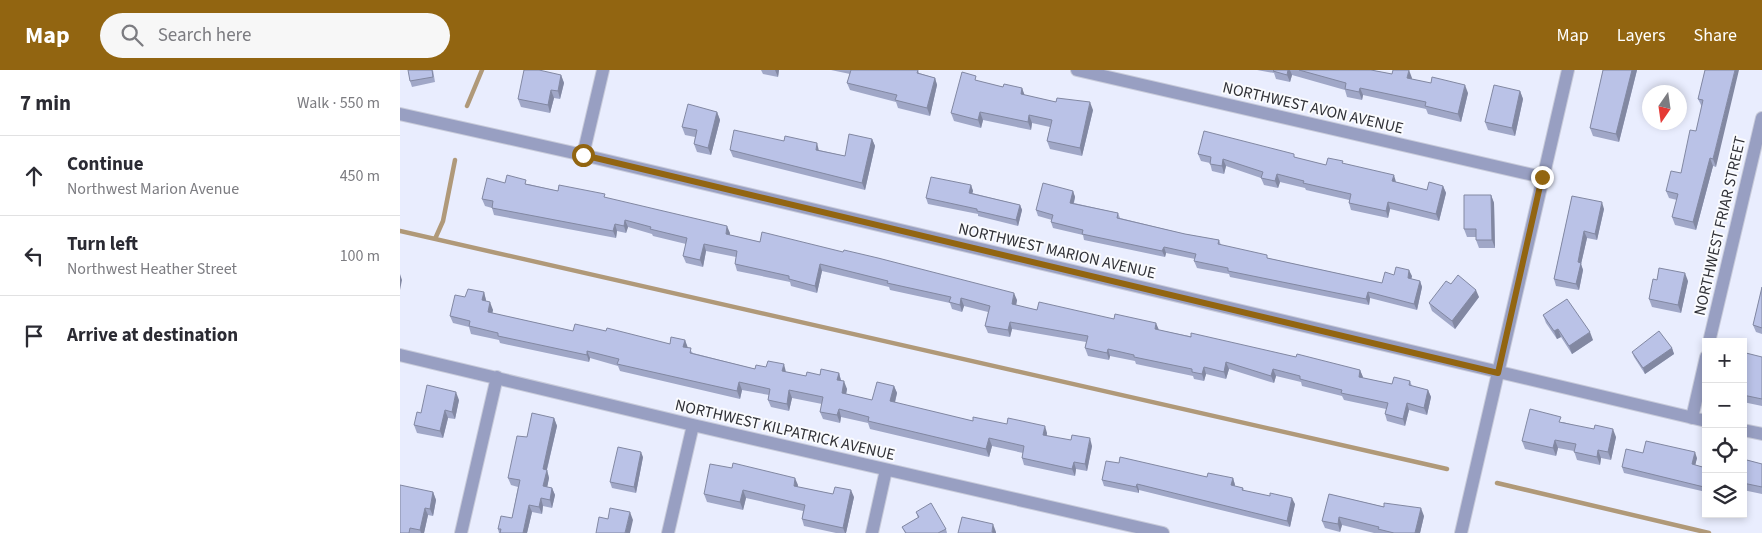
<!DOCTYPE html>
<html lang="en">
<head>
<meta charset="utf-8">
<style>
  body { margin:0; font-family:"Source Sans 3",sans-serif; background:#f7f7f7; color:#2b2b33 }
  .controls { position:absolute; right:15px; bottom:15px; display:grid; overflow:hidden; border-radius:0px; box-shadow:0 2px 8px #0003 }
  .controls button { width:45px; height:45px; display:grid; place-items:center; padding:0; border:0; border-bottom:1px solid #e1e1e2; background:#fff; color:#2b2b33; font:25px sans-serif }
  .compass { position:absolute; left:1242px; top:15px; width:45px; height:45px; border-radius:50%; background:#fff; box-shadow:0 2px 8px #0003; rotate:193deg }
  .stop { position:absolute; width:15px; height:15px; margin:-11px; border:4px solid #926511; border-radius:50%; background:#fff }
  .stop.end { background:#926511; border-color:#fff; box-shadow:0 1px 5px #0008 }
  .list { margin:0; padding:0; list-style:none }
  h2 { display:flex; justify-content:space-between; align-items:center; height:65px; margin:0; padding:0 20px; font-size:21px }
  h2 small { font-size:16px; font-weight:400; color:#7c7c81 }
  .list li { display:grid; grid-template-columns:32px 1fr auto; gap:15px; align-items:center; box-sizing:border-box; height:80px; padding:0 20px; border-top:1px solid #e1e1e2 }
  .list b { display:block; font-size:19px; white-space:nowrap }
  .list p { margin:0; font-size:16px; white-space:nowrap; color:#7c7c81 }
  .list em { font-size:16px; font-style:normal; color:#7c7c81 }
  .icon { flex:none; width:28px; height:28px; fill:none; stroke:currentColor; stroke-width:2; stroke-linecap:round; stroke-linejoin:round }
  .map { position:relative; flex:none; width:1362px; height:463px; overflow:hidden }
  header { display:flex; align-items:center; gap:30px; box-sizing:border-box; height:70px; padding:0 25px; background:#926511; color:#fff }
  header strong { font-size:24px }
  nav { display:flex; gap:28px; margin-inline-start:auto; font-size:18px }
  .search { width:350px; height:45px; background:#f7f7f7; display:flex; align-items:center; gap:12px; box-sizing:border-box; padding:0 18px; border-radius:28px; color:#7c7c81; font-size:19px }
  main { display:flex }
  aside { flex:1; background:#fff }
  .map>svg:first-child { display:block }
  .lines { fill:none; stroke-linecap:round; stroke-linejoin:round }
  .stream { stroke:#b09979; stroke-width:4.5 }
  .minor-casing { stroke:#c8cbda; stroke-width:14 }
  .minor { stroke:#989fc2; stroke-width:12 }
  .wall { fill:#a0a7c7 }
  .shaded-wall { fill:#8288a2 }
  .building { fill:#bac2e7; stroke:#8288a2 }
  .route { stroke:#926511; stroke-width:6 }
  .labels { text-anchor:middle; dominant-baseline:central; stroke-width:4; stroke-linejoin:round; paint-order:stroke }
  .street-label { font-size:16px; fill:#303137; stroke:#fafbfe }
</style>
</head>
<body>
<header>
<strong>Map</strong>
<div class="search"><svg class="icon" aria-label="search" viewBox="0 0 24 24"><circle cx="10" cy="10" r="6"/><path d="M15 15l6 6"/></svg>Search here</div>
<nav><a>Map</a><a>Layers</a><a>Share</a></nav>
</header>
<main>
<aside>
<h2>7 min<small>Walk · 550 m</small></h2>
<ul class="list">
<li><svg class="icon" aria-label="ahead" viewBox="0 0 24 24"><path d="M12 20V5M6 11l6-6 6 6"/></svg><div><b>Continue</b><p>Northwest Marion Avenue</p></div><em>450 m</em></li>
<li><svg class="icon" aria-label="left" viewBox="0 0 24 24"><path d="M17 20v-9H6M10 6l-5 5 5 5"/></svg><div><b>Turn left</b><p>Northwest Heather Street</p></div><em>100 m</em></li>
<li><svg class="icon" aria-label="arrive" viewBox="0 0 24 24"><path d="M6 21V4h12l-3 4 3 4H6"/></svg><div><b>Arrive at destination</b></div></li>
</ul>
</aside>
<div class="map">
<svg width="1362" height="463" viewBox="0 0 1362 463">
  <rect width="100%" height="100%" fill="#e9edfe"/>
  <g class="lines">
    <!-- stream -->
    <path class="stream" d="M67 36 82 0
      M0 161 1047 399
      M35 169 43 151 55 90
      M1097 413 1309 463"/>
    <defs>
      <path id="minor" d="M677 0 1142 107
        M0 44 183 85 1306 351
        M183 85 203 0
        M1309 272 1362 48
        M0 285 293 355 763 463
        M1292 348 1306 287
        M1343 360 1362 364
        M61 463 97 307
        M268 463 293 355
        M472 463 486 400
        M1061 463 1168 0"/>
    </defs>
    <!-- minor casing -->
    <use href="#minor" class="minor-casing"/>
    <!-- minor -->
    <use href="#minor" class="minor"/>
  </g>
  <!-- wall -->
  <path class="wall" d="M33 0 35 12 12 17 10 11Z
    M361 0H379L378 7 363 4Z
    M431 0H518L519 3 535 8 537 15 530 46 498 38 496 32 450 20 447 13 450 4Z
    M857 0H971L1012 8 1011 9 1068 23 1061 52 1028 44 1026 39 963 25 962 30 947 27 945 20 892 5 890 12 876 9 874 3Z
    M1203 0H1237L1219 72 1193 66 1190 58Z
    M1305 0 1316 97 1313 96 1296 160 1275 155 1272 147 1277 130 1269 128 1266 121 1281 103 1296 61 1302 37 1298 29Z
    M161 5 164 13 160 29 154 28 150 43 121 37 118 29Z
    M578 11 603 17 622 18 624 25 693 40 682 86 650 79 647 71 650 57 632 53 631 60 583 50 581 58 554 51 551 43Z
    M1120 21 1123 29 1115 66 1088 60 1085 52Z
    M317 42 320 50 311 85 297 82 294 74 295 67 285 65 282 57Z
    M472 69 475 76 465 120 333 87 330 80H419L445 86Z
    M798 84 896 88 926 95 944 94 996 112 1027 120 1043 116 1046 123 1039 151 990 139 988 148 951 140 949 133V130L906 120 905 118 880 112 878 118 864 115 861 108 826 96 824 104 812 101 810 93 801 91Z
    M105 113 128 114 158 121 207 128 330 163V165L617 230 616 235 637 240 759 260 960 300 963 308 992 314 1010 311 1012 316 1028 320 1031 327 1027 345 1009 340 1005 356 987 351 985 344 986 339 944 330 942 326 902 316 901 312 876 306 874 313 829 299 826 309 806 304 804 311 794 309 793 306 736 294 735 291 710 286 709 290 688 286 685 278 686 272 612 259 610 267 588 263 585 256 588 242 564 236 562 242 552 239 550 233 490 220 489 217 422 201 417 223 391 216 390 212 337 201 335 194 336 187 306 181 303 197 286 193 283 186 286 174 253 166 252 164 228 157 226 163 217 161 216 168 94 145 92 138 85 136 82 129Z
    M571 115 573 121 572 123 620 135 622 140 618 156 578 146V144L528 134 526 128Z
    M673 121 675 127 674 133 718 143 720 148 785 164 819 170 821 175 868 188 982 213 994 205 1012 206 1011 209 1020 211 1022 217 1017 240 970 228 969 235 830 207 829 204 797 198 794 191 795 189 766 183 765 187 684 170 683 165 653 158 651 152 652 150 638 146 636 140Z
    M1091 125 1094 133 1095 178H1079L1076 170V167H1067L1064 159Z
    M1172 126 1204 139 1197 170 1187 168 1181 194 1183 200 1179 220 1156 216 1154 209Z
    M1257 210 1288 211 1281 243 1252 237 1249 229Z
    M1051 214 1079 227 1055 259 1032 241 1029 233Z
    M1362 217V264L1356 262 1353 255Z
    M84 222 86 231 93 240 92 243 173 261H206L270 274 285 270 287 277 293 283 355 299 386 302 406 306 439 303 441 310 447 319 446 324 472 330 494 316 497 323 495 333 573 351 647 363V366L692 376 687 401 676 399 675 406 624 395 622 388 623 383 592 376 589 387 470 359 468 353 441 347 440 353 423 349 420 342 422 334 392 328 389 341 371 337 368 330 369 325 342 320 340 329 220 301 218 296 190 288 189 292 100 273 99 270 71 264 69 257 53 253 50 246 65 227Z
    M1143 245 1193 270 1172 284 1161 267 1157 269 1146 253Z
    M1272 278 1274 284 1245 304 1234 287 1232 282Z
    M1362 287V336L1343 332V295Z
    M59 330 55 349 48 348 43 368 17 363 14 355 21 343Z
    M154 348 157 356 147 400 149 408 147 417 152 418 155 425 152 438 143 436 142 444 132 442 127 463H99L98 459 112 448 118 417 111 415 108 408 127 367Z
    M1163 352 1216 367 1211 390 1201 388 1200 395 1177 390 1174 381 1158 378 1156 386 1125 379 1122 371Z
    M1243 383 1297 388 1295 395 1306 398V422L1224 403 1222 397Z
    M243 387 236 423 212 418 210 412Z
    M1343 389 1362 394V424L1343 420Z
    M719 393 807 407 833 408 835 415 834 416 843 418 844 421 895 434 890 457 739 420V423L704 416 702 410Z
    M398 415V417L433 424 454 427 446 463H436L404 456 402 449 403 441 346 428 343 440 307 432 304 424Z
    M33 422 36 430 33 446 28 445 24 463H0Z
    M929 424 1024 446 1020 463H974L942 455 940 462 925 458 922 451Z
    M516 442 546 459 547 463H505L502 457 518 448Z"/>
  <!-- shaded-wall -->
  <path class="shaded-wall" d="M375 0H379L378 7Z
    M888 0H890L892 5 890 12 887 5Z
    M1009 0 1012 8 1010 15 1007 8Z
    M1232 0H1237L1219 72 1216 64Z
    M1335 0H1339L1316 97 1313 89Z
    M161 5 164 13 160 29 158 21Z
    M535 8 537 15 530 46 527 38Z
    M1065 15 1068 23 1061 52 1058 44Z
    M622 18 625 26 621 24Z
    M960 18 963 25 962 30 959 22Z
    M151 20 154 28 150 43 148 35Z
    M1120 21 1123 29 1115 66 1112 58Z
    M690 32 693 40 682 86 680 78Z
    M317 42 320 50 311 85 308 78Z
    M580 42 583 50 581 58 578 50Z
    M629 45 632 53 631 60 628 52Z
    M472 69 475 76 465 120 462 113Z
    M417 73 419 81 416 80Z
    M1310 88 1313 96 1296 160 1293 152Z
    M823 89 826 96 824 104 822 96Z
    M877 104 880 112 878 118 875 111Z
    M994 105 996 112 992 111Z
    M571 115 573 121 571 128 569 123Z
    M1043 116 1046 123 1039 151 1036 144Z
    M673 121 675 127 672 139 670 133Z
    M1091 125 1094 133 1095 178 1092 170Z
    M988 132 990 139 988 148 986 141Z
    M1202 132 1204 139 1197 170 1195 164Z
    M620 135 622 140 618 156 616 150Z
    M225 150 228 157 226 163 224 156Z
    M215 154 217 161 216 168 213 161Z
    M327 156 330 163 328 171 326 164Z
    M1184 161 1187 168 1181 194 1183 200 1179 220 1176 214 1178 192Z
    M304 174 306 181 303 197 300 190Z
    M764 177 766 183 765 187 762 181Z
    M420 194 422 201 417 223 415 216Z
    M1009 200 1012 206 1010 214 1008 208Z
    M1285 203 1288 211 1281 243 1278 235Z
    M0 204 2 210 0 220Z
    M1020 211 1022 217 1017 240 1014 234Z
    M1076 220 1079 227 1055 259 1052 251Z
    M84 222 86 230 84 237 82 230Z
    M968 222 970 228 969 235 966 229Z
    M614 223 617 230 615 241 612 234Z
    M561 228 564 236 562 242 560 235Z
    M90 232 93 240 91 249 88 242Z
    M610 252 612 259 610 267 608 260Z
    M756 253 759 260 755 259Z
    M1158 259 1161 267 1157 269 1154 261Z
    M1190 262 1193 270 1172 284 1169 276Z
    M285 270 288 278 283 277Z
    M1272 278 1274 284 1245 304 1243 298Z
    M708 279 710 286 709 290 707 283Z
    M187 281 190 288 189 292 187 285Z
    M826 292 829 299 826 309 824 302Z
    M384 294 386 302 382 301Z
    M804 297 806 304 804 311 802 304Z
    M873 299 876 306 874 313 871 306Z
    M960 300 963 307 961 314 959 307Z
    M439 303 441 311 437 310Z
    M444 311 447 319 445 330 442 323Z
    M339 312 342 320 340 329 337 321Z
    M494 316 497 323 493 339 490 331Z
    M389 320 392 328 389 341 387 334Z
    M1028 320 1031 327 1027 345 1024 338Z
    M56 322 59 330 55 349 52 342Z
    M1007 333 1009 340 1005 356 1003 349Z
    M439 339 441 347 440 353 437 345Z
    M45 340 48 348 43 368 40 361Z
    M154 348 157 356 145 407 143 399Z
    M645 356 647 363 645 372 643 365Z
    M1213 359 1216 367 1211 390 1208 382Z
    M589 368 592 376 589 387 586 379Z
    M690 368 692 376 687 401 685 394Z
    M1155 370 1158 378 1156 386 1153 378Z
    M1198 380 1201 388 1200 395 1197 387Z
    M241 382 243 387 236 423 234 417Z
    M1295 382 1297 388 1294 400 1292 394Z
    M674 392 676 399 675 406 672 399Z
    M147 400 149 408 146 423 143 416Z
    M395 408 398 415 396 423 394 416Z
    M833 408 835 415 833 421 831 415Z
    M737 414 739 420V423L736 417Z
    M152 418 155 425 152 438 150 430Z
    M343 420 346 428 343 440 340 432Z
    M451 420 454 427 446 463H445L443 458Z
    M33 422 36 430 33 446 30 439Z
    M141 428 143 436 142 444 139 437Z
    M892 428 895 434 890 457 887 451Z
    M129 435 132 442 127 463H123Z
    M25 438 28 445 24 463H21L20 460Z
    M1021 438 1024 446 1020 463H1015Z
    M230 442 233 450 230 463H225Z
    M939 447 942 455 940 462 938 454Z
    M593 454 596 462V463H592Z"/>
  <!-- building -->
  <path class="building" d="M8 0H32L33 7 10 11Z
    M124 0H139L161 5 158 21 151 20 148 35 118 29Z
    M451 0H518L517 3 535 8 527 38 495 30 497 25 447 13Z
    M874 0H888L887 5 873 1Z
    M899 0H971L992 4 993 0H1009L1007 8 1031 13 1032 7 1065 15 1058 44 1025 36 1026 32 960 18 959 22 945 19 946 13Z
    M1203 0H1232L1216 64 1190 58Z
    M1305 0H1335L1313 89 1310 88 1293 152 1272 147 1278 124 1266 121 1271 101 1281 103 1290 60 1296 61 1303 30 1298 29Z
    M562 2 576 6 575 10 603 17 604 14 622 18 621 24 656 32 657 28 690 32 680 78 647 71 652 50 629 45 628 52 580 42 578 50 551 43Z
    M1094 15 1120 21 1112 58 1085 52Z
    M288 34 317 42 308 78 294 74 297 60 282 57Z
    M334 60 384 71 385 66 417 73 416 80 445 86 449 64 472 69 462 113 330 80Z
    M804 61 894 84V87L926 95 928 88 943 91 942 93 994 105 992 111 1027 120 1029 112 1043 116 1036 144 988 132 986 141 949 133 951 124 903 113 904 111 877 104 875 111 861 108 863 102 823 89 822 96 810 94 811 87 798 84Z
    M107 105 126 110 125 114 158 121 159 115 205 124 204 127 327 156 326 164 360 172 362 162 443 182 444 180 478 188 614 223 612 234 637 240 639 232 714 249 715 244 756 253 755 259 791 267V263L896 287 897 284 960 300 959 307 992 314 994 307 1010 311 1009 315 1028 320 1024 338 1007 333 1003 349 985 344 988 333 941 323 942 320 900 309V306L873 299 871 306 826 292 824 302 804 297 802 304 792 302V299L734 287V285L708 279 707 283 685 278 688 266 610 252 608 260 585 256 590 236 561 228 560 235 549 232 551 227 487 213 488 211 420 194 415 216 389 209V206L335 194 337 181 304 174 300 190 283 186 287 168 250 159 251 157 225 150 224 156 215 154 213 161 92 138 93 131 82 129 87 108 105 113Z
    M531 107 571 115 569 123 620 135 616 150 577 141V139L526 128Z
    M643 113 673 121 670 133 718 143 717 148 785 164 819 170 818 174 867 185V188L982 213 985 202 994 205 996 197 1009 200 1008 208 1020 211 1014 234 968 222 966 229 828 201V198L794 191 796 184 764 177 762 181 682 164 683 160 651 152 653 145 636 140Z
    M1064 125H1091L1092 170H1076V159H1064Z
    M1172 126 1202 132 1195 164 1184 161 1178 192 1181 193 1176 214 1154 209Z
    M1259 198 1285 203 1278 235 1249 229 1253 209 1257 210Z
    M1058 205 1076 220 1052 251 1029 233 1046 211 1051 214Z
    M1362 217V258L1353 255Z
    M68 219 84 222 82 230 90 232 88 242 173 261 175 254 206 261 207 258 270 274 271 267 285 270 283 277 291 278 290 283 355 299 356 295 366 297 368 291 384 294 382 301 406 306 407 302 420 305 421 299 439 303 437 310 444 311 442 323 472 330 477 312 494 316 490 331 573 351V347L607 354 608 348 645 356 643 365 671 370 672 365 690 368 685 394 674 392 672 399 622 388 624 376 589 368 586 379 468 351 469 347 439 339 437 345 420 342 423 327 389 320 387 334 368 330 370 319 339 312 337 321 217 294 219 289 187 281V285L98 266V263L69 256 70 251 50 246 55 225 65 227Z
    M1167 229 1190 262 1169 276 1158 259 1154 261 1143 245Z
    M1259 261 1272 278 1243 298 1232 282Z
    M1346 283 1362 287V329L1343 325V295Z
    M27 315 56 322 52 342 45 340 40 361 14 355 17 342 21 343Z
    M1130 339 1161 347 1159 352 1194 359 1195 355 1213 359 1208 382 1198 380 1197 387 1174 382 1176 374 1155 370 1153 378 1122 371Z
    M132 343 154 348 143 399 147 400 143 416 152 418 150 430 141 428 139 437 129 435 123 463H100L101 459H98L101 446 112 448 120 410 108 408 117 366 127 367Z
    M1246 371 1295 382 1292 394 1306 398V410L1304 417 1222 397 1226 379 1243 383Z
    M218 377 241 382 234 417 210 412Z
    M720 387 807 407 808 403 833 408 831 415 843 418 842 420 870 426V423L892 428 887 451 737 414 736 417 702 410 706 391 719 393Z
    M1343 389 1362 394V417L1343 413Z
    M333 393 395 408 394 416 433 424 435 417 451 420 443 458 402 449 405 435 343 420 340 432 304 424 310 394 332 398Z
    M0 415 33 422 30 439 25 438 20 460 10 458 9 463H0Z
    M929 424 984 437V433L1021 438 1015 463H994L978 459 979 457 939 447 938 454 922 451Z
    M531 433 546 459 538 463H506L502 457 519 447 516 442Z
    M210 438 230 442 225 463H196L199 447 208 449Z
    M562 447 593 454 592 462 595 463H558Z"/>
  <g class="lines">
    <!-- route -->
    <path class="route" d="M183 85 1098 303 1142 107"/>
  </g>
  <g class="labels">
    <!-- street labels -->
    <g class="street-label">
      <text transform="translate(913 38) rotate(13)">NORTHWEST AVON AVENUE</text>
      <text transform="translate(1320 156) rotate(-77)">NORTHWEST FRIAR STREET</text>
      <text transform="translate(657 181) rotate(13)">NORTHWEST MARION AVENUE</text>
      <text transform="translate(385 360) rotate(13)">NORTHWEST KILPATRICK AVENUE</text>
    </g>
  </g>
</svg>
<div class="controls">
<button>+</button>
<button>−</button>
<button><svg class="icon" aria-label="locate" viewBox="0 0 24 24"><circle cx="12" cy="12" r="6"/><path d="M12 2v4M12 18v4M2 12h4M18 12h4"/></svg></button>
<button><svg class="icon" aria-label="layers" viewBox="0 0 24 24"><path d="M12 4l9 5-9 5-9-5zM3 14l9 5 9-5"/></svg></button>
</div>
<svg class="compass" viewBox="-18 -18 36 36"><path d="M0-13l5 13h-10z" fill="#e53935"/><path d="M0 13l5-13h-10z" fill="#7c7c81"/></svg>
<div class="stop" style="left:183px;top:85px"></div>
<div class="stop end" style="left:1142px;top:107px"></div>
</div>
</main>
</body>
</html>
